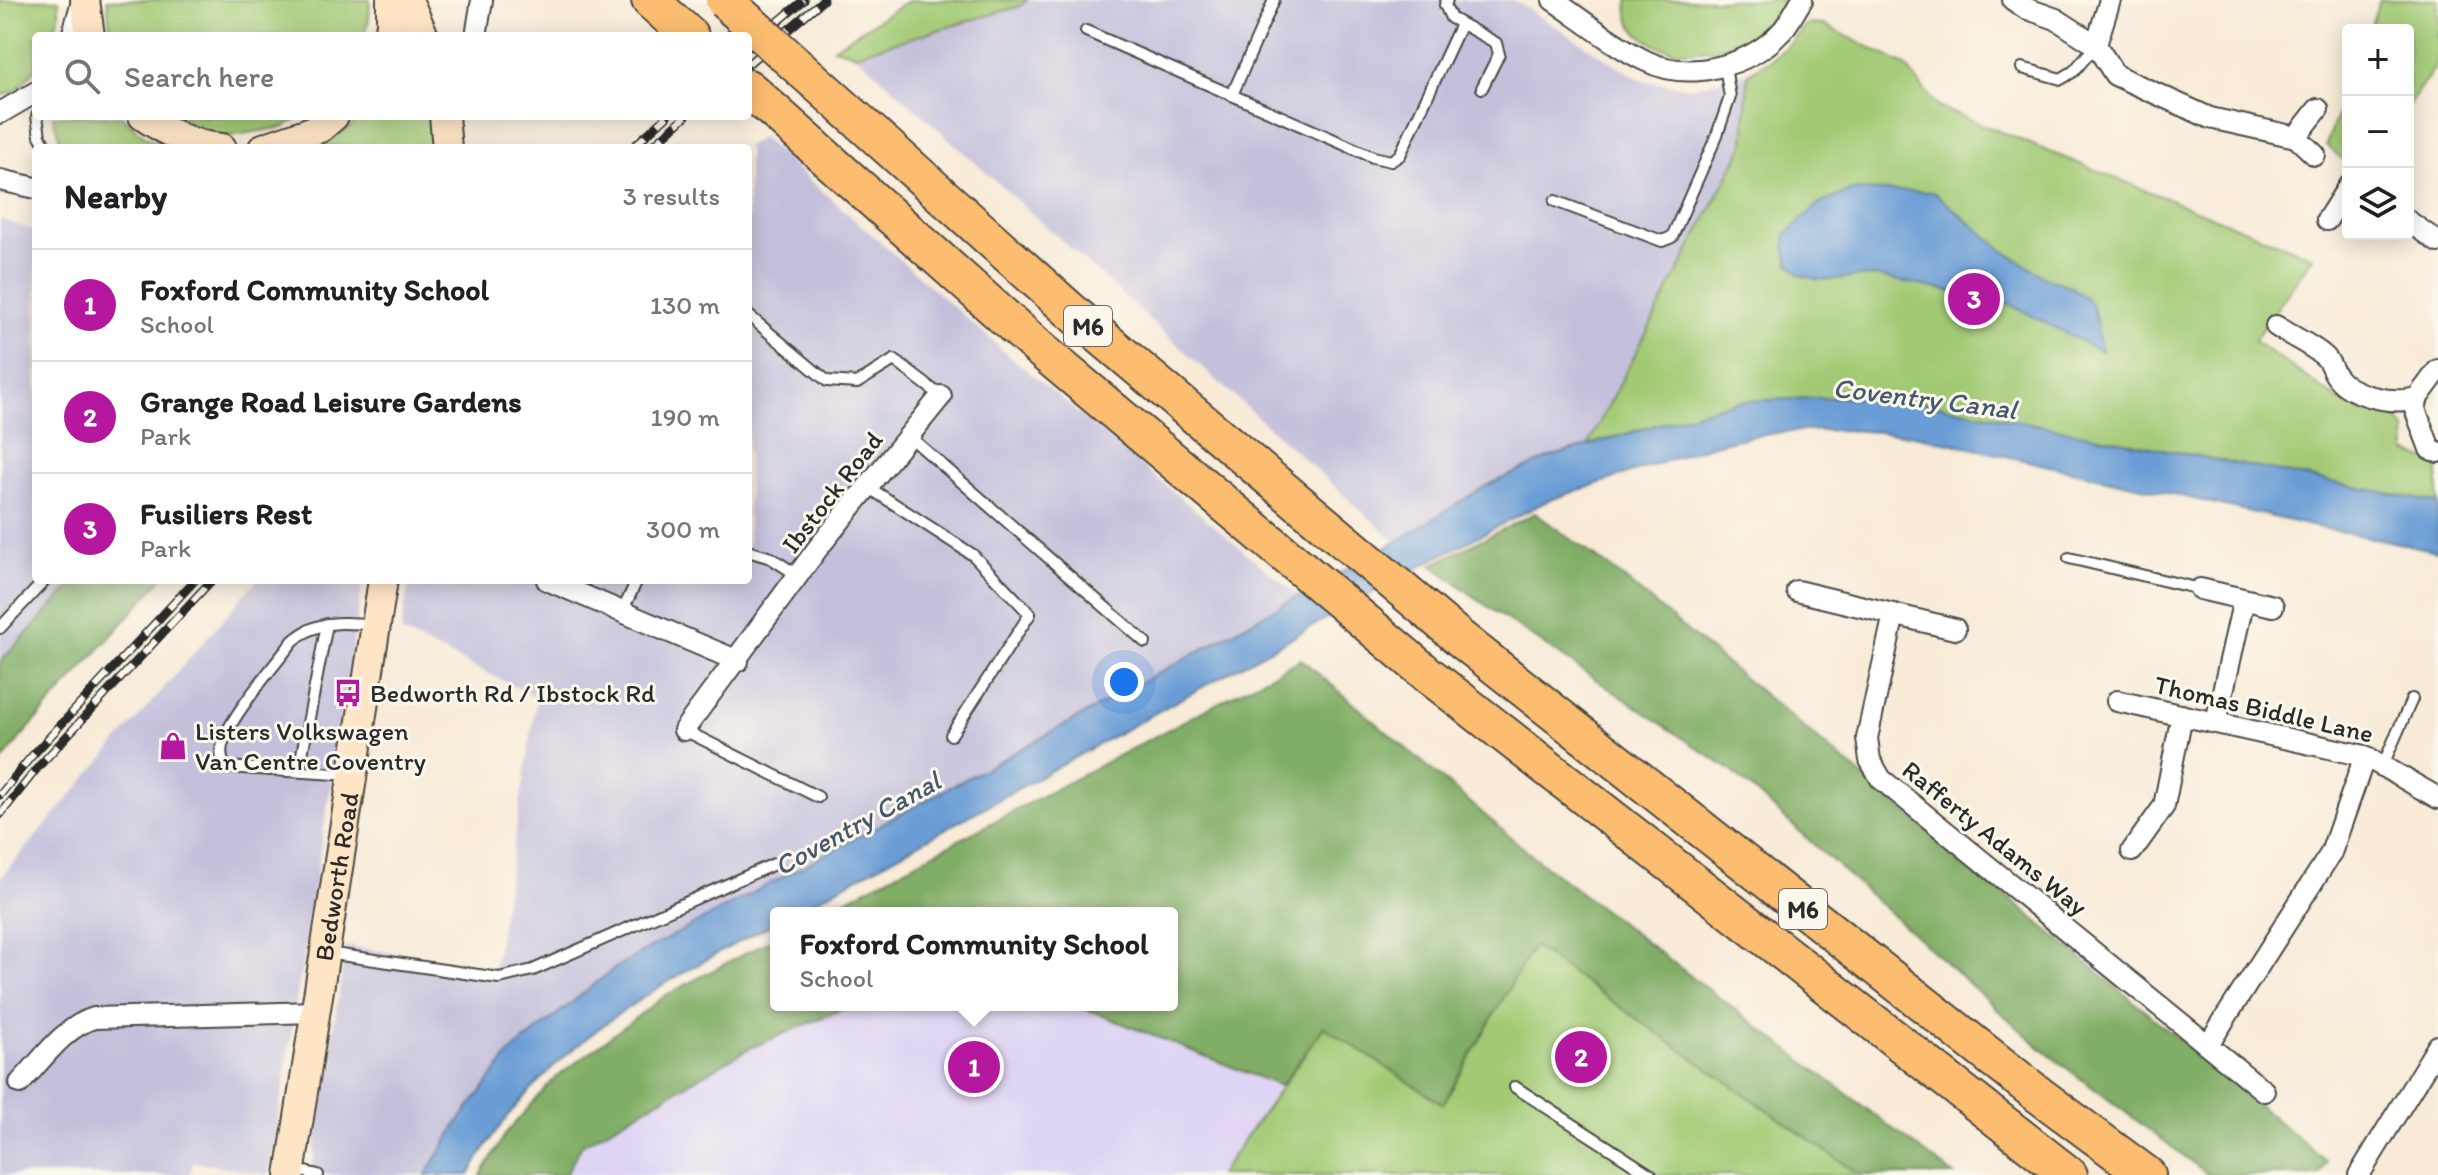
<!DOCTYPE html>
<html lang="en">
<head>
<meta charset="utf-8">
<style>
  body { margin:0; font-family:Itim,sans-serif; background:#f2f2f2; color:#202124 }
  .controls { position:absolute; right:24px; top:24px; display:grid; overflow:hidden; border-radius:8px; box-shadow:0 4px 20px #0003 }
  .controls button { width:72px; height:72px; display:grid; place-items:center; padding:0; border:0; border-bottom:2px solid #e0e0e0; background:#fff; color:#202124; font:40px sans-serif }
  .you { position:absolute; left:1124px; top:682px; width:28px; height:28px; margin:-20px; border:6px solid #fff; border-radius:50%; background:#1a73e8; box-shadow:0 0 0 12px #1a73e833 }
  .badge { display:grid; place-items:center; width:52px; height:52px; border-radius:50%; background:#b5179e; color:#fff; font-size:26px; font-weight:700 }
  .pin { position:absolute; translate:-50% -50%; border:4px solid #fff; box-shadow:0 2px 8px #0006 }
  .popup { position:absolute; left:770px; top:907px; width:408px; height:104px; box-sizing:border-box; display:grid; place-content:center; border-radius:8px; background:#fff; filter:drop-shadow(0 2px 6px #0005); font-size:26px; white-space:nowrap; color:#757577 }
  .popup b { font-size:30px; color:#202124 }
  .popup::after { content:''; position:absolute; left:50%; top:100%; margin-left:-16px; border:16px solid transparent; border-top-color:#fff }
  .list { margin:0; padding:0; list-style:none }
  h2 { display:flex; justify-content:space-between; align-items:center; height:104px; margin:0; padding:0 32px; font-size:34px }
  h2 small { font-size:26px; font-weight:400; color:#757577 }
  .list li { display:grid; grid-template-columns:52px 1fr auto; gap:24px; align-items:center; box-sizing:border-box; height:112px; padding:0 32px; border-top:2px solid #e0e0e0 }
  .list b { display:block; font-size:30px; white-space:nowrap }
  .list p { margin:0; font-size:26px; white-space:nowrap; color:#757577 }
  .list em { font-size:26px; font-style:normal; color:#757577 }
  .icon { flex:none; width:44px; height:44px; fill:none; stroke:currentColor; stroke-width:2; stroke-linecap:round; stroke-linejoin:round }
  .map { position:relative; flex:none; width:2438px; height:1175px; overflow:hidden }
  .search { position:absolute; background:#fff; box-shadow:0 4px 20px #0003; left:32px; top:32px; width:720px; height:88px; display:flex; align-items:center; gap:20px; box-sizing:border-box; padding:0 28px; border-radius:8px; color:#757577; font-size:30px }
  .panel { position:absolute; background:#fff; box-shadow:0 4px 20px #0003; left:32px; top:144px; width:720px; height:440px; border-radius:8px }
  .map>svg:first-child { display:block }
  .built { fill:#e0d4f4 }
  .industrial { fill:#c4c0db }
  .green { fill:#a2ca75; stroke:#667a50; stroke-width:2 }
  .forest { fill:#81ae66; stroke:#566c48; stroke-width:2 }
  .water { fill:#6a9dd5; stroke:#4a6480; stroke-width:2 }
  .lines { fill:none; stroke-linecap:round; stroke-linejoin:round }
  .service-casing { stroke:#4a4845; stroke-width:14 }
  .minor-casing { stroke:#4a4845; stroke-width:24 }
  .secondary-casing { stroke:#4a4845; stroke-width:32 }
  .motorway-casing { stroke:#4a4845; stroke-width:40 }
  .service { stroke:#fff; stroke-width:10 }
  .minor { stroke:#fff; stroke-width:20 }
  .secondary { stroke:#fee5c5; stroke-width:28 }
  .motorway { stroke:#fcbd6f; stroke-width:36 }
  .rail-casing { stroke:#2b2b2b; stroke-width:9 }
  .rail { stroke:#fbf7ec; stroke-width:6; stroke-dasharray:18; stroke-linecap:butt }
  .motorway-bridge-casing { stroke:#4a4845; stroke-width:40; stroke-linecap:butt }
  .motorway-bridge { stroke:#fcbd6f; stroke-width:36 }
  .labels { text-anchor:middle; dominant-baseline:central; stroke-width:6; stroke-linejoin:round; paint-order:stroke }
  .shield { fill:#fbf7ec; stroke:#696865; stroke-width:2 }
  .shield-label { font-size:24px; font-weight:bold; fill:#2b2b2b }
  .street-label { font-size:26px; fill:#2b2b2b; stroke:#fbf7ec }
  .poi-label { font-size:26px; fill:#2b2b2b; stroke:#fbf7ec; text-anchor:start }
  .water-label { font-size:28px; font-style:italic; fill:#44596f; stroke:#fbf7ec }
</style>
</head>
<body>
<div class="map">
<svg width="2438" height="1175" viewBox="0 0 2438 1175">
  <rect width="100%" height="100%" fill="#fbf7ec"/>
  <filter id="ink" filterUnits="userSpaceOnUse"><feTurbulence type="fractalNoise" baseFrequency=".0125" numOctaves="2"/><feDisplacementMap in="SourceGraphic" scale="16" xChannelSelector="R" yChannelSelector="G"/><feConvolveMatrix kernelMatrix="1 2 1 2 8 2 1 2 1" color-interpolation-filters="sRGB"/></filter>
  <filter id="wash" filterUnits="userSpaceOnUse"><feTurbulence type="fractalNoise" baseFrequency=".006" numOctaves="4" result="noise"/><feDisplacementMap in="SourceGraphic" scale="32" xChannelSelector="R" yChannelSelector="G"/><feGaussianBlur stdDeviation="1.8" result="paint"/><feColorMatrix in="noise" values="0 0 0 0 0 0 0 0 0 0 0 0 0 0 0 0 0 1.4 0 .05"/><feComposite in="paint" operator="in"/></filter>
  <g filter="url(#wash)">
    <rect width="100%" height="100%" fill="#f8ebd8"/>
    <!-- built -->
    <path class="built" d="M852 1005H1076L1280 1086 1219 1175H565L582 1145 750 1048Z"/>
    <!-- industrial -->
    <path class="industrial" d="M1027 0H1514L1640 80 1690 88 1748 73 1744 145 1588 445 1550 457 1446 511 1396 542 855 54 1020 6Z
      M761 137 999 347 1298 596 999 761 789 872 612 970 513 1050 461 1118 426 1175H311L346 946 494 969 537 697 401 632 409 580H748V148H744Z
      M0 219 36 231V580H77L0 662Z
      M257 580H363L269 1175 193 1162 190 1175H0V878Z"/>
    <!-- green -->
    <path class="green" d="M0 0H59V16L52 36H36V68L15 92 0 96Z
      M107 0H370L369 19 363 36H111Z
      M910 0H1027L1020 6 855 54 833 48Z
      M1629 0H1786L1788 1C1771 20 1747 42 1722 47 1708 50 1686 52 1672 50 1648 46 1621 26 1629 0Z
      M2380 0H2438V63L2408 106V30H2369Z
      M1806 24 1824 25 1905 65 1938 107 2313 257 2254 341 2343 403 2394 413 2405 429 2406 452 2438 464V503L1920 402 1839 397 1723 405 1588 445 1744 145 1748 73C1772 61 1789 47 1806 24Z
      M2348 86V164L2326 145Z
      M53 116H121L144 136 166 148H68L60 141Z
      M168 116H301L284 127 223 137 179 123Z
      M362 116H429L433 148 312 146 348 129Z
      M1533 946 1860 1175H1219L1324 1027 1443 1104Z"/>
    <!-- forest -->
    <path class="forest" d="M1535 513 1616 572 2327 1162 2319 1175H2209L2044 1051 1733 772 1491 609 1432 565Z
      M77 580H161L22 736 0 764V662Z
      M1301 659 1540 862 1954 1175H1860L1533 946 1443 1104 1324 1027 1280 1086 1076 1005H1172V913H821Z
      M776 937V1005H852L750 1048 582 1145 565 1175H481L506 1133 554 1079 666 995Z"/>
    <!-- water -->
    <path class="water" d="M1852 190 1933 192 2003 250 2046 278 2070 286 2093 305 2102 352 2005 302 1874 276 1820 280 1800 275 1789 263 1785 247 1786 234 1819 204Z
      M1839 397 1920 402 2438 503V551L2312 526 1918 436C1852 427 1775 427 1710 446L1547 501 1434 559 815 901 793 913H776V922C655 986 537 1050 469 1175H426L461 1118 513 1050 612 970 642 952 999 761 1396 542 1486 486 1550 457 1723 405 1743 401Z"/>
  </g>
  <g filter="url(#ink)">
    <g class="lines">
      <defs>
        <path id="service" d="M1447 0 1445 5 1451 18 1496 43 1499 54 1482 88
          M1086 31 1373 157 1391 161 1400 155 1461 24
          M2022 68 2061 79 2074 71 2096 45
          M1232 95 1274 0
          M37 116 40 136 47 148
          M1555 201 1662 241 1672 237 1717 135 1730 97 1725 67
          M748 315 827 381 857 383 894 360 941 396
          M909 436 1145 642
          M868 487 973 555 1030 614 951 735
          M748 551 771 558 799 576
          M2069 558 2200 589
          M622 612 637 580
          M0 628 45 580
          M684 730 818 797
          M2383 765 2412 699
          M299 770 327 624
          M351 775 225 767C221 760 220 750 223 742 230 717 275 665 293 641 317 619 345 622 376 625
          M327 953 499 978 533 970 774 864
          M1515 1087 1651 1175
          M293 1169 318 1175"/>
        <path id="minor" d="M1553 0C1581 19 1616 47 1646 61 1689 82 1750 66 1782 31 1790 22 1795 10 1802 0
          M2013 0 2025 8 2056 19 2096 45
          M2110 0 2096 45 2115 75 2210 118 2296 137
          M72 36 82 2
          M476 36 482 0
          M0 113 36 92
          M2315 155 2296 137 2318 109
          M0 180 36 188
          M2327 220 2348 187
          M2408 221 2438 242
          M2276 326C2291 336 2310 344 2324 356 2331 362 2331 370 2337 377 2351 396 2397 406 2418 397
          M2438 370 2418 397 2415 409 2430 449 2438 452
          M547 580 738 661
          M2200 589 2273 606
          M1797 591 1955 629
          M1894 614 1867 738 1870 760 1881 779 2264 1091
          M2117 701 2365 756 2438 798
          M2216 722 2244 599
          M684 730 818 548 941 396
          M2132 851 2164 806 2182 715
          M2208 1045 2331 853 2365 756
          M20 1083C41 1061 64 1027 94 1018L316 1012
          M2359 1175 2438 1046"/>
        <g id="secondary">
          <path d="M85 0 90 36"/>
          <path d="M408 0 424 36"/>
          <path d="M387 36 391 27V0"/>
          <path d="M143 116C169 133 191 146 222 148"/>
          <path d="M444 116 447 148"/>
          <path d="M263 148 320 128 334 116"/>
          <path id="s1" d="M290 1175 383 580"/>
        </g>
        <path id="motorway" d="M650 0 690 36
          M748 88 1041 350 1431 677 2069 1175
          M1462 640 2039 1095 2147 1175"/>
      </defs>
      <!-- service casing -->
      <use href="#service" class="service-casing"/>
      <!-- minor casing -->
      <use href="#minor" class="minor-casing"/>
      <!-- secondary casing -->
      <use href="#secondary" class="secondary-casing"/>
      <!-- motorway casing -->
      <use href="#motorway" class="motorway-casing"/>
      <!-- service -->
      <use href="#service" class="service"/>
      <!-- minor -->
      <use href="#minor" class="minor"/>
      <!-- secondary -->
      <use href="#secondary" class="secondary"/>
      <!-- motorway -->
      <use href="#motorway" class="motorway"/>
      <defs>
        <path id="rail" d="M748 47 804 0
          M748 64 823 0
          M632 148 667 116
          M650 148 686 116
          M0 795 30 758 195 580
          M0 815 39 766 212 580"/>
      </defs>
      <!-- rail casing -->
      <use href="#rail" class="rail-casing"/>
      <!-- rail -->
      <use href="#rail" class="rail"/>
      <defs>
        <path id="motorway-bridge" d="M724 0 1073 313 1462 640"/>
      </defs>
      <!-- motorway-bridge casing -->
      <use href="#motorway-bridge" class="motorway-bridge-casing"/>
      <!-- motorway-bridge -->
      <use href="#motorway-bridge" class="motorway-bridge"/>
    </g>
  </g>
  <!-- icons -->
  <defs>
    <symbol id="bus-bare" viewBox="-9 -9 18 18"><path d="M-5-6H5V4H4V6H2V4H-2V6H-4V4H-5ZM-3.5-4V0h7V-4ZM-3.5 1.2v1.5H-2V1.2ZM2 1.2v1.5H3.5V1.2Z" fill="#b5179e" stroke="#fbf7ec" stroke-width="2.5" paint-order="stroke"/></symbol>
    <symbol id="shop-bare" viewBox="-9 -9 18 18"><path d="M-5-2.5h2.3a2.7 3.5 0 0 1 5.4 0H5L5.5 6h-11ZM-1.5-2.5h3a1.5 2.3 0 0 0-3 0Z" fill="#b5179e" stroke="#fbf7ec" stroke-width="2.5" paint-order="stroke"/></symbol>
  </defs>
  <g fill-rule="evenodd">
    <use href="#bus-bare" x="328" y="673" width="40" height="40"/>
    <use href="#shop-bare" x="153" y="726" width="40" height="40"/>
  </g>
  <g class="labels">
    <!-- shield labels -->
    <g class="shield">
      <rect x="1064" y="306" width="48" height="40" rx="6"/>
      <rect x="1779" y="889" width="48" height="40" rx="6"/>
    </g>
    <g class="shield-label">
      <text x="1088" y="326">M6</text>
      <text x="1803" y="909">M6</text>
    </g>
    <!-- street labels -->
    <g class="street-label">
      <text transform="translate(832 492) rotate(-52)">Ibstock Road</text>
      <text transform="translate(2264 709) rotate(13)">Thomas Biddle Lane</text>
      <text transform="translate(1995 838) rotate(39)">Rafferty Adams Way</text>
      <text stroke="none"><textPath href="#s1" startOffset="302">Bedworth Road</textPath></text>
    </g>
    <!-- poi labels -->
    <g class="poi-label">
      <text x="370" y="693">Bedworth Rd / Ibstock Rd</text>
      <text x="195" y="731">Listers Volkswagen<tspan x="195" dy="30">Van Centre Coventry</tspan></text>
    </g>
    <!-- water labels -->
    <g class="water-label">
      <text transform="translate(1925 398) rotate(7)">Coventry Canal</text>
      <text transform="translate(857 823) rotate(-29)">Coventry Canal</text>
    </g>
  </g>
</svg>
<div class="controls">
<button>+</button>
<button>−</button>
<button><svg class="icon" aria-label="layers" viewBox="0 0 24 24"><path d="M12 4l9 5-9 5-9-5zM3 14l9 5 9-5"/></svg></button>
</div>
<div class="you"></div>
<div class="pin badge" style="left:974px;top:1067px">1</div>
<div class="popup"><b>Foxford Community School</b>School</div>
<div class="pin badge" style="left:1581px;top:1057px">2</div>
<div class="pin badge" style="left:1974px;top:299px">3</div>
<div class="search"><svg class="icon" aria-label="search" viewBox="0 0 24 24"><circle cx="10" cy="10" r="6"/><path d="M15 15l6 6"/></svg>Search here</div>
<section class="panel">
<h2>Nearby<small>3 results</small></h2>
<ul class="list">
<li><span class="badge">1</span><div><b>Foxford Community School</b><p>School</p></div><em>130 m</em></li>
<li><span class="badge">2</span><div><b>Grange Road Leisure Gardens</b><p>Park</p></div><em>190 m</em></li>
<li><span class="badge">3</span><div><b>Fusiliers Rest</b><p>Park</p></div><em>300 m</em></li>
</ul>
</section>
</div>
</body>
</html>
